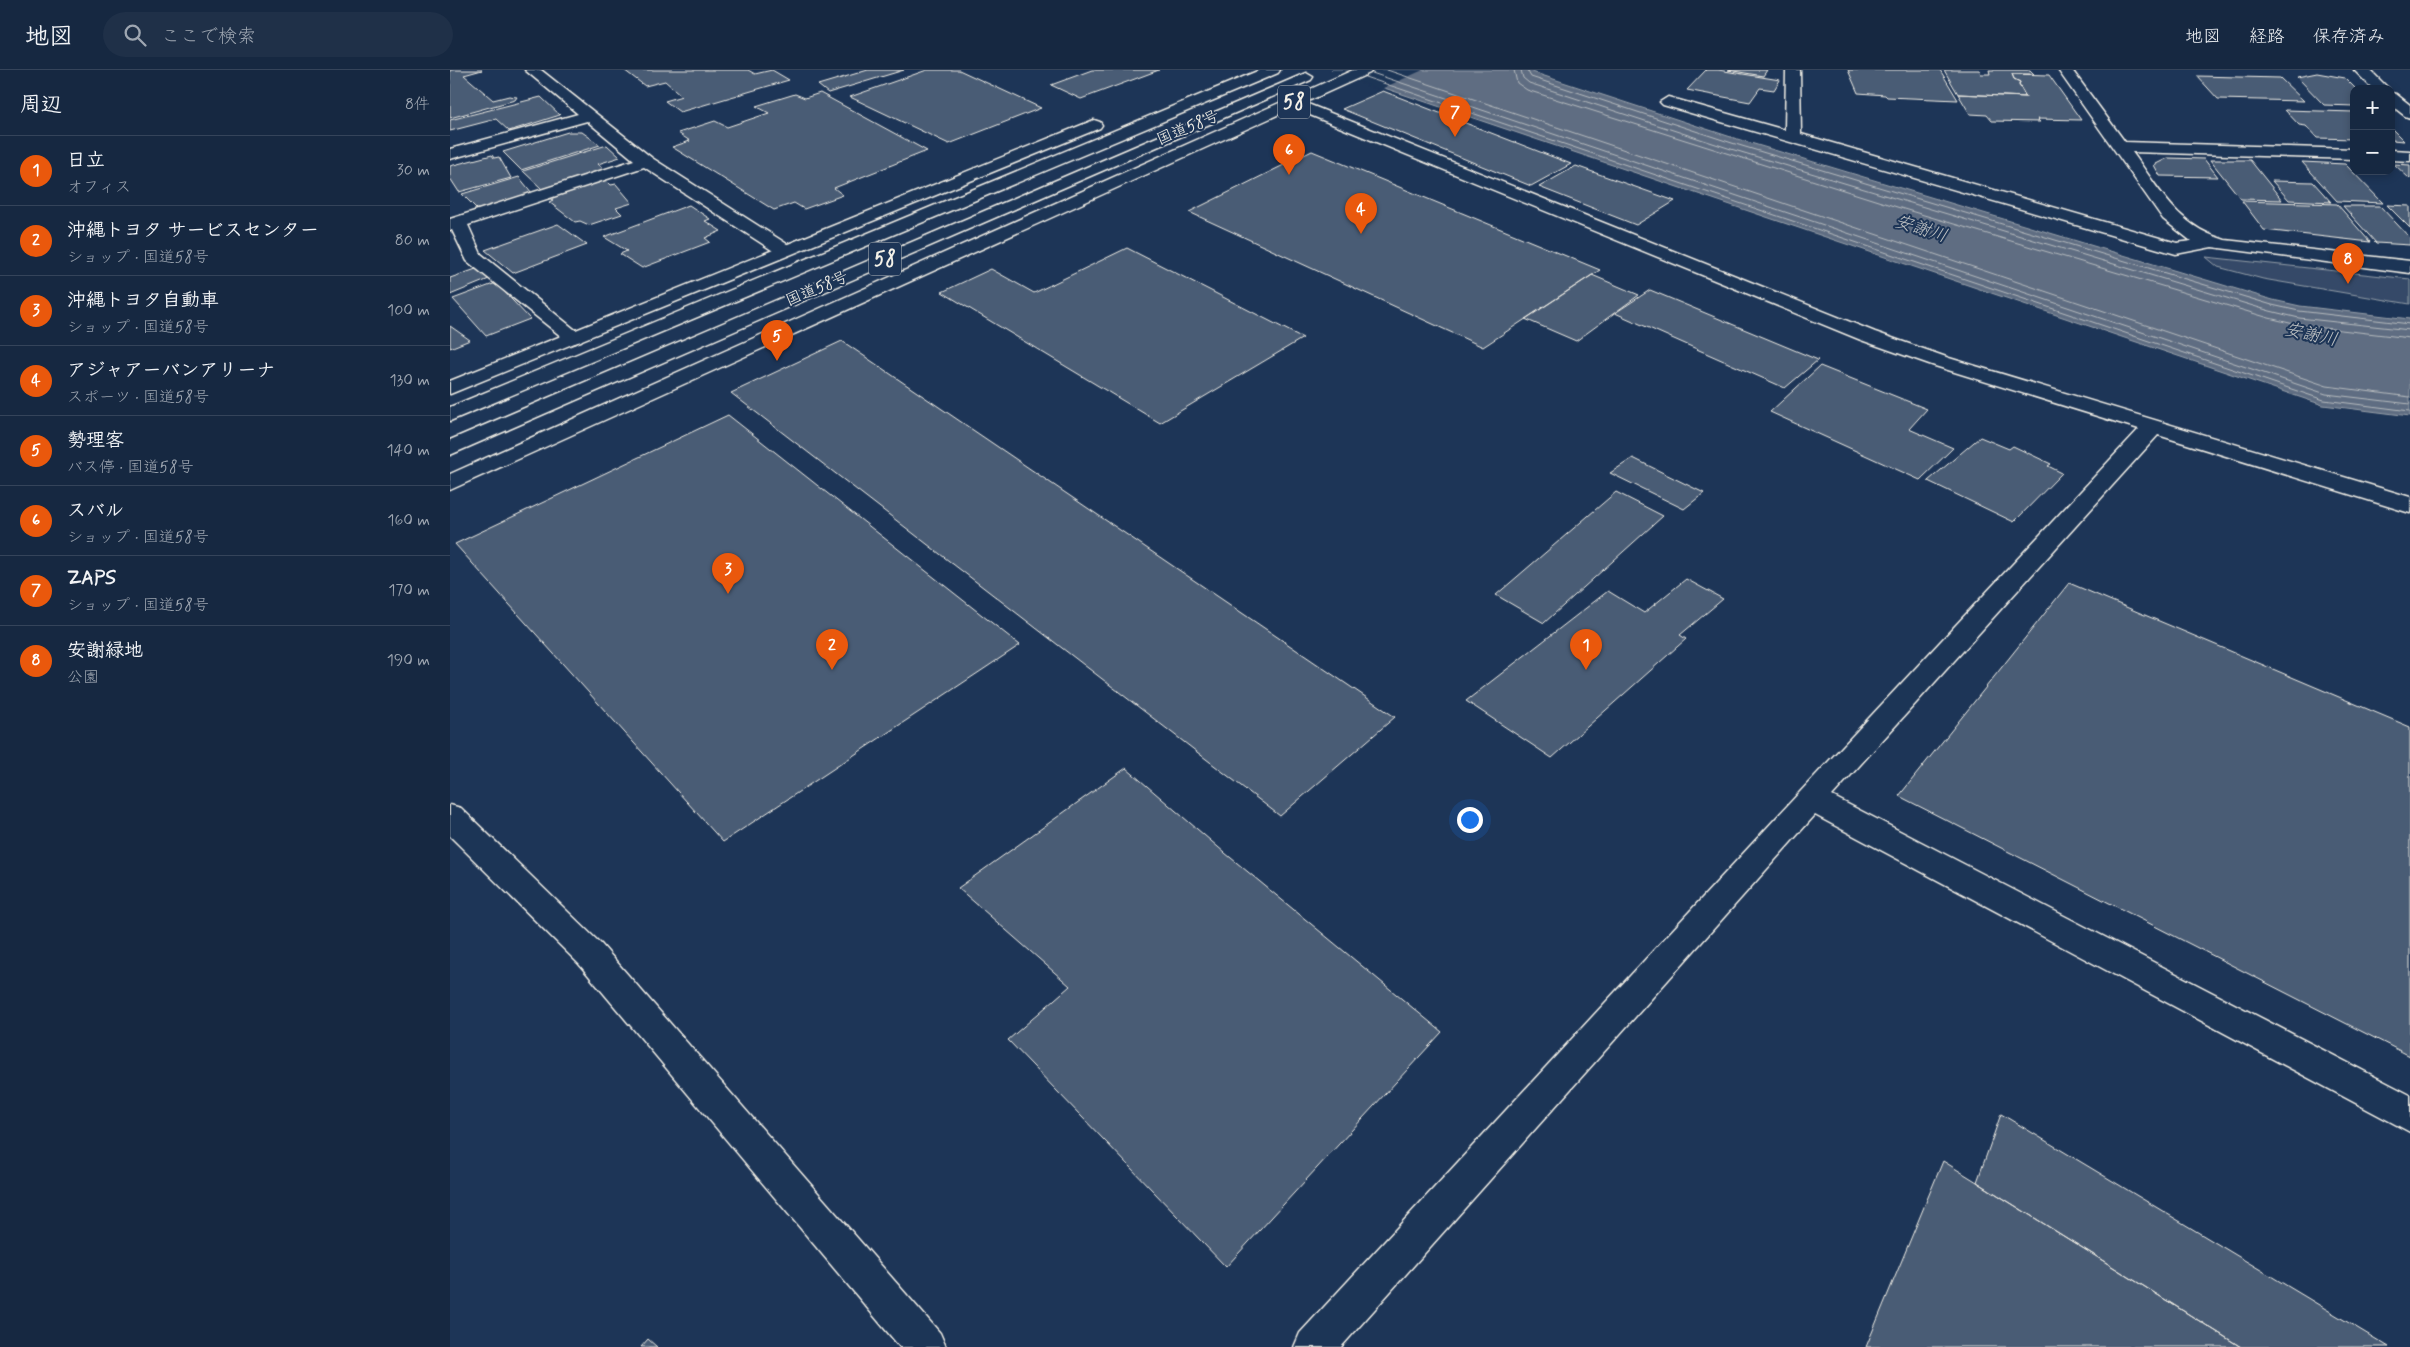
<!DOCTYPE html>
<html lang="ja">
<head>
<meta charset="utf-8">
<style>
  body { margin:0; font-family:Mynerve,"Klee One",sans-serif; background:#1f3048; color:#f1f3f6 }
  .controls { position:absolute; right:15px; top:15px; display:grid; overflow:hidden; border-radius:10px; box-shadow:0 2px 8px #0003 }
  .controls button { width:45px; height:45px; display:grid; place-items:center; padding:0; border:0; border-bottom:1px solid #35445a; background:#162841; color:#f1f3f6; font:25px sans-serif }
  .you { position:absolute; left:1019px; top:749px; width:18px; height:18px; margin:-12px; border:4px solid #fff; border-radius:50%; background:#1a73e8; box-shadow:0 0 0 8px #1a73e833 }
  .badge { display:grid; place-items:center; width:32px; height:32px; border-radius:50%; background:#ea580c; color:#fff; font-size:16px; font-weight:700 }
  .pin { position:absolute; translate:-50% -41px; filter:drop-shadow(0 1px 2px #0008) }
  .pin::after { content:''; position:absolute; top:26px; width:18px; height:15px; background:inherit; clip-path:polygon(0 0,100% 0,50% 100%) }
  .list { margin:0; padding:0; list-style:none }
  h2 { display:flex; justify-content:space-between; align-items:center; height:65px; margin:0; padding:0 20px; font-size:21px }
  h2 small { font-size:16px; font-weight:400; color:#9ea6b1 }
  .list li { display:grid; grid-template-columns:32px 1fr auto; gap:15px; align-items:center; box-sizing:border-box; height:70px; padding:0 20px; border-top:1px solid #35445a }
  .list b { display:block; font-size:19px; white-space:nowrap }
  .list p { margin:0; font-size:16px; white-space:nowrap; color:#9ea6b1 }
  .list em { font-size:16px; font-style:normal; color:#9ea6b1 }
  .icon { flex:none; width:28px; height:28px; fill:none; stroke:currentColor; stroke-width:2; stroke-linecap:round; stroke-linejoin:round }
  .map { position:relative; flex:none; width:1960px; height:1277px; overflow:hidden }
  header { display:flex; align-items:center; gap:30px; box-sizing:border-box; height:70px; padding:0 25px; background:#162841; border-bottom:1px solid #35445a }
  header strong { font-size:24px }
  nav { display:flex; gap:28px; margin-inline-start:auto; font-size:18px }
  .search { width:350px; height:45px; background:#1f3048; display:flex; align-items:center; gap:12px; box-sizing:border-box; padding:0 18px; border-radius:28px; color:#9ea6b1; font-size:19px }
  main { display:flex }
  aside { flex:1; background:#162841 }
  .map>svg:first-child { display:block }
  .green { fill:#354a67; stroke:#949ea8 }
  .water { fill:#5e6d82; stroke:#9aa2ab }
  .pier { fill:#1d3557 }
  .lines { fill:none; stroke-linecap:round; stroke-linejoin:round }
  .shore { stroke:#b8bcbf; stroke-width:1 }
  .building { fill:#485b74; stroke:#f4f1e8 }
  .minor-casing { stroke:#f4f1e8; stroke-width:3 }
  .highway-casing { stroke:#f4f1e8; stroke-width:3 }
  .minor { fill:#1d3557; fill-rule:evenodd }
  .highway { fill:#1d3557; fill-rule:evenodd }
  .labels { text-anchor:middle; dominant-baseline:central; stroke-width:4; stroke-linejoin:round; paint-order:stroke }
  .far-street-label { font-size:16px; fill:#f4f1e8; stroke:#1d3557 }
  .far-water-label { font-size:18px; font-style:italic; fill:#c0c3c4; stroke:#1d3557 }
  .shield { fill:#1d3557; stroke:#b4b9bc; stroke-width:1 }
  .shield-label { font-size:19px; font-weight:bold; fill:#f4f1e8 }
</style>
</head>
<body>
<header>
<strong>地図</strong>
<div class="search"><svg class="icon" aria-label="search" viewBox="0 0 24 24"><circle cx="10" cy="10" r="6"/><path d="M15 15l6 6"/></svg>ここで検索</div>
<nav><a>地図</a><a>経路</a><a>保存済み</a></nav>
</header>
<main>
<aside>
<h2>周辺<small>8件</small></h2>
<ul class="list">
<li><span class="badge">1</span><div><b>日立</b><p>オフィス</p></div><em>30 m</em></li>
<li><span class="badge">2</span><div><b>沖縄トヨタ サービスセンター</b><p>ショップ · 国道58号</p></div><em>80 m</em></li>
<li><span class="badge">3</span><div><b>沖縄トヨタ自動車</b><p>ショップ · 国道58号</p></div><em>100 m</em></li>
<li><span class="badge">4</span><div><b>アジャアーバンアリーナ</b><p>スポーツ · 国道58号</p></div><em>130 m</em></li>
<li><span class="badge">5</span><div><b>勢理客</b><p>バス停 · 国道58号</p></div><em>140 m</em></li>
<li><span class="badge">6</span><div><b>スバル</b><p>ショップ · 国道58号</p></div><em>160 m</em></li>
<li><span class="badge">7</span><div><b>ZAPS</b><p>ショップ · 国道58号</p></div><em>170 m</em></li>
<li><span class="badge">8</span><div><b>安謝緑地</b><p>公園</p></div><em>190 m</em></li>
</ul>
</aside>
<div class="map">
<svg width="1960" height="1277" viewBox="0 0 1960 1277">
  <rect width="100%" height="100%" fill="#1d3557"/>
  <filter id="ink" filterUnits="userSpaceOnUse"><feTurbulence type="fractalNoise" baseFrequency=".02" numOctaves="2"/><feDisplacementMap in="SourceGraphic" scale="10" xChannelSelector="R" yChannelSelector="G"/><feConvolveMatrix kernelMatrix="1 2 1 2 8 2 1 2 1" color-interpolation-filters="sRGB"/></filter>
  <g filter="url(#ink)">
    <!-- green -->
    <path class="green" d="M1756 187 1960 209V234L1813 209 1768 197Z"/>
    <!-- water -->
    <path class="water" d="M881 0H1076L1284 68 1823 230 1850 236 1960 249V346L1873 335Z"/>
    <!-- pier -->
    <path class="pier" d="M879 0H973L929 20Z"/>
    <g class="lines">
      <!-- shore -->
      <path class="shore" d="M937 0 1877 316 1960 327
        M1064 0 1067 13 1077 20 1447 137 1819 248 1848 255 1960 268
        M1071 0 1073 8 1079 13 1281 79 1820 241 1849 248 1960 260
        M1077 0 1081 7 1282 73 1822 235 1849 241 1960 254
        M922 3 1876 324 1960 334
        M915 7 1874 330 1960 341"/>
    </g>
    <!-- building -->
    <path class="building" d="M0 0H32L14 5 43 30 59 26 67 27 65 30 0 48Z
      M174 0H298L305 4 322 0 339 10 230 42 215 31 232 26 215 11 195 16Z
      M418 0H454L378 23 368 15Z
      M477 0H509L591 38 499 74 400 27Z
      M642 0H709L631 29 601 15Z
      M1256 0H1268L1330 10 1324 20 1310 18 1300 32 1237 20Z
      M1278 0H1317L1313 6Z
      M1398 0H1490L1508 30 1437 27 1435 25 1408 23Z
      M1494 0H1529L1531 4H1540L1539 0H1580L1584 4H1562L1564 9 1570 12 1569 15 1576 27 1508 24Z
      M1867 3 1895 8 1906 19H1904V36L1874 35 1847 7Z
      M1562 4 1599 5 1631 50 1587 49 1590 52 1542 51 1537 45 1520 44 1508 24 1576 27 1569 15 1570 12 1564 9Z
      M1747 6 1830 8 1854 31 1768 29Z
      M933 21 1121 94 1081 116 892 39Z
      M370 23 477 81 384 118 393 125 354 139 344 133 324 140 222 77 240 71 228 63 265 51 277 57 319 43 306 36 345 24 355 28Z
      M91 27 110 45 59 61 46 49 0 61V50Z
      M1835 40 1904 42V69L1867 68 1856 56 1849 55Z
      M1941 58 1954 71 1941 70Z
      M118 62H132L150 75 71 100 53 82Z
      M157 75 170 87 148 94 154 99 92 119 73 101Z
      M862 81 1150 200 1033 277 739 142Z
      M42 85 44 88 49 87 61 108 9 122 0 108V96Z
      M1718 88 1754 89 1768 107 1710 106 1704 95Z
      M1760 90H1800L1832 130 1791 129Z
      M1852 92 1895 94 1933 133 1887 131Z
      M1944 94 1960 95V109Z
      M1126 96 1225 131 1186 155 1089 117Z
      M69 107 82 123 28 140 12 124Z
      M156 110 161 115 166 114 182 133 166 138 172 144 139 155 130 151 125 152 99 132 103 130 99 128Z
      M1822 111 1863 112 1881 132 1839 130Z
      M1792 131 1887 134 1920 172 1814 160Z
      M239 135 260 149 255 151 271 161 255 168 260 172 192 198 170 184 177 181 154 167Z
      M1937 135 1960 136V158Z
      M1893 136H1930L1960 168V175L1926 173Z
      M108 154 137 175 63 203 35 180Z
      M677 178 853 268 710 353 492 222 541 199 584 223Z
      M29 198 39 209 0 225V208Z
      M1142 205 1189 225 1126 271 1075 249Z
      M46 213 80 249 36 266 3 229Z
      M1200 220 1368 290 1335 318 1165 243Z
      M0 256 20 270 0 278Z
      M392 271 945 647 830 746 281 323Z
      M1370 296 1477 339 1459 359 1503 378 1470 410 1320 342Z
      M278 345 570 575 273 772 5 474Z
      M1530 367 1559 379 1563 376 1601 394 1598 396 1612 403 1564 452 1478 411Z
      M1183 388 1254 423 1234 439 1160 403Z
      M1166 422 1213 446 1094 553 1046 525Z
      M1236 509 1273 529 1230 565 1236 569 1102 688 1016 631 1158 521 1194 543Z
      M1619 513 1960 657V986L1449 726Z
      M676 698 775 783 992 962 776 1197 558 970 620 916 508 818Z
      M1551 1044 1939 1277H1791L1527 1112Z
      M1493 1091 1527 1112 1791 1277H1416Z
      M198 1269 207 1277H191Z"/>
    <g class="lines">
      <defs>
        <path id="minor" d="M75 0H91L202 88 340 176 343 180 340 184H328L194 97 18 155 31 184 134 267 131 271 124 273 117 271 17 191 2 160H0V149L184 90 137 51 0 89V79L128 44Z
          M1336 0H1350L1351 64 1727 173 1741 171 1713 149 1608 0H1622L1675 72 1904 79V89L1682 82C1710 120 1727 156 1775 170L1960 191V203L1762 177 1726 184 1213 35 1210 32 1218 27 1335 60Z
          M1904 0H1920L1939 19H1923Z
          M1941 23 1946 24 1960 35V48L1955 46 1941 35Z
          M843 28 1425 262 1499 288 1960 427V443L1708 365 1382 726 1960 1025V1062L1365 745 891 1277H844L850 1263 1351 721 1689 359 1485 296 1411 270 838 36 835 33Z
          M1941 80 1960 81V91L1941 90Z
          M0 735 11 738 151 874 490 1263 496 1277H450L129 894 0 766Z"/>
        <path id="highway" d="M810 0H830L828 3 0 351V337Z
          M903 0H922L920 3 0 420V404Z
          M856 3 863 7 861 10 0 385V370Z
          M644 50 650 52 652 55 650 58 0 324V311Z"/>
      </defs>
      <!-- minor casing -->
      <use href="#minor" class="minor-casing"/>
      <!-- highway casing -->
      <use href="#highway" class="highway-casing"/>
      <!-- minor -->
      <use href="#minor" class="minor"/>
      <!-- highway -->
      <use href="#highway" class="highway"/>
    </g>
  </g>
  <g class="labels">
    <!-- far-street labels -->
    <g class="far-street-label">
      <text transform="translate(738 58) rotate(-23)">国道58号</text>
      <text transform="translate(367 219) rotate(-23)">国道58号</text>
    </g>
    <!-- far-water labels -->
    <g class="far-water-label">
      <text transform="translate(1471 159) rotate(18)">安謝川</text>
      <text transform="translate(1861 265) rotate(12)">安謝川</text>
    </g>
    <!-- shield labels -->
    <g class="shield">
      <rect x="828" y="15.5" width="32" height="33" rx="4"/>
      <rect x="419" y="172.5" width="32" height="33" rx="4"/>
    </g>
    <g class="shield-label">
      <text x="844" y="32">58</text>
      <text x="435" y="189">58</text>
    </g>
  </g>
</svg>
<div class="controls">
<button>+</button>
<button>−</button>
</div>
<div class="you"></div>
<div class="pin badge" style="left:1136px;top:600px">1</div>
<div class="pin badge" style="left:382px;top:600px">2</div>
<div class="pin badge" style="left:278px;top:524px">3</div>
<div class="pin badge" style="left:911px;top:164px">4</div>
<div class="pin badge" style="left:327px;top:291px">5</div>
<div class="pin badge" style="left:839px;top:105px">6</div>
<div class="pin badge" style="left:1005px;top:67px">7</div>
<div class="pin badge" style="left:1898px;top:214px">8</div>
</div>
</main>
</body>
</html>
